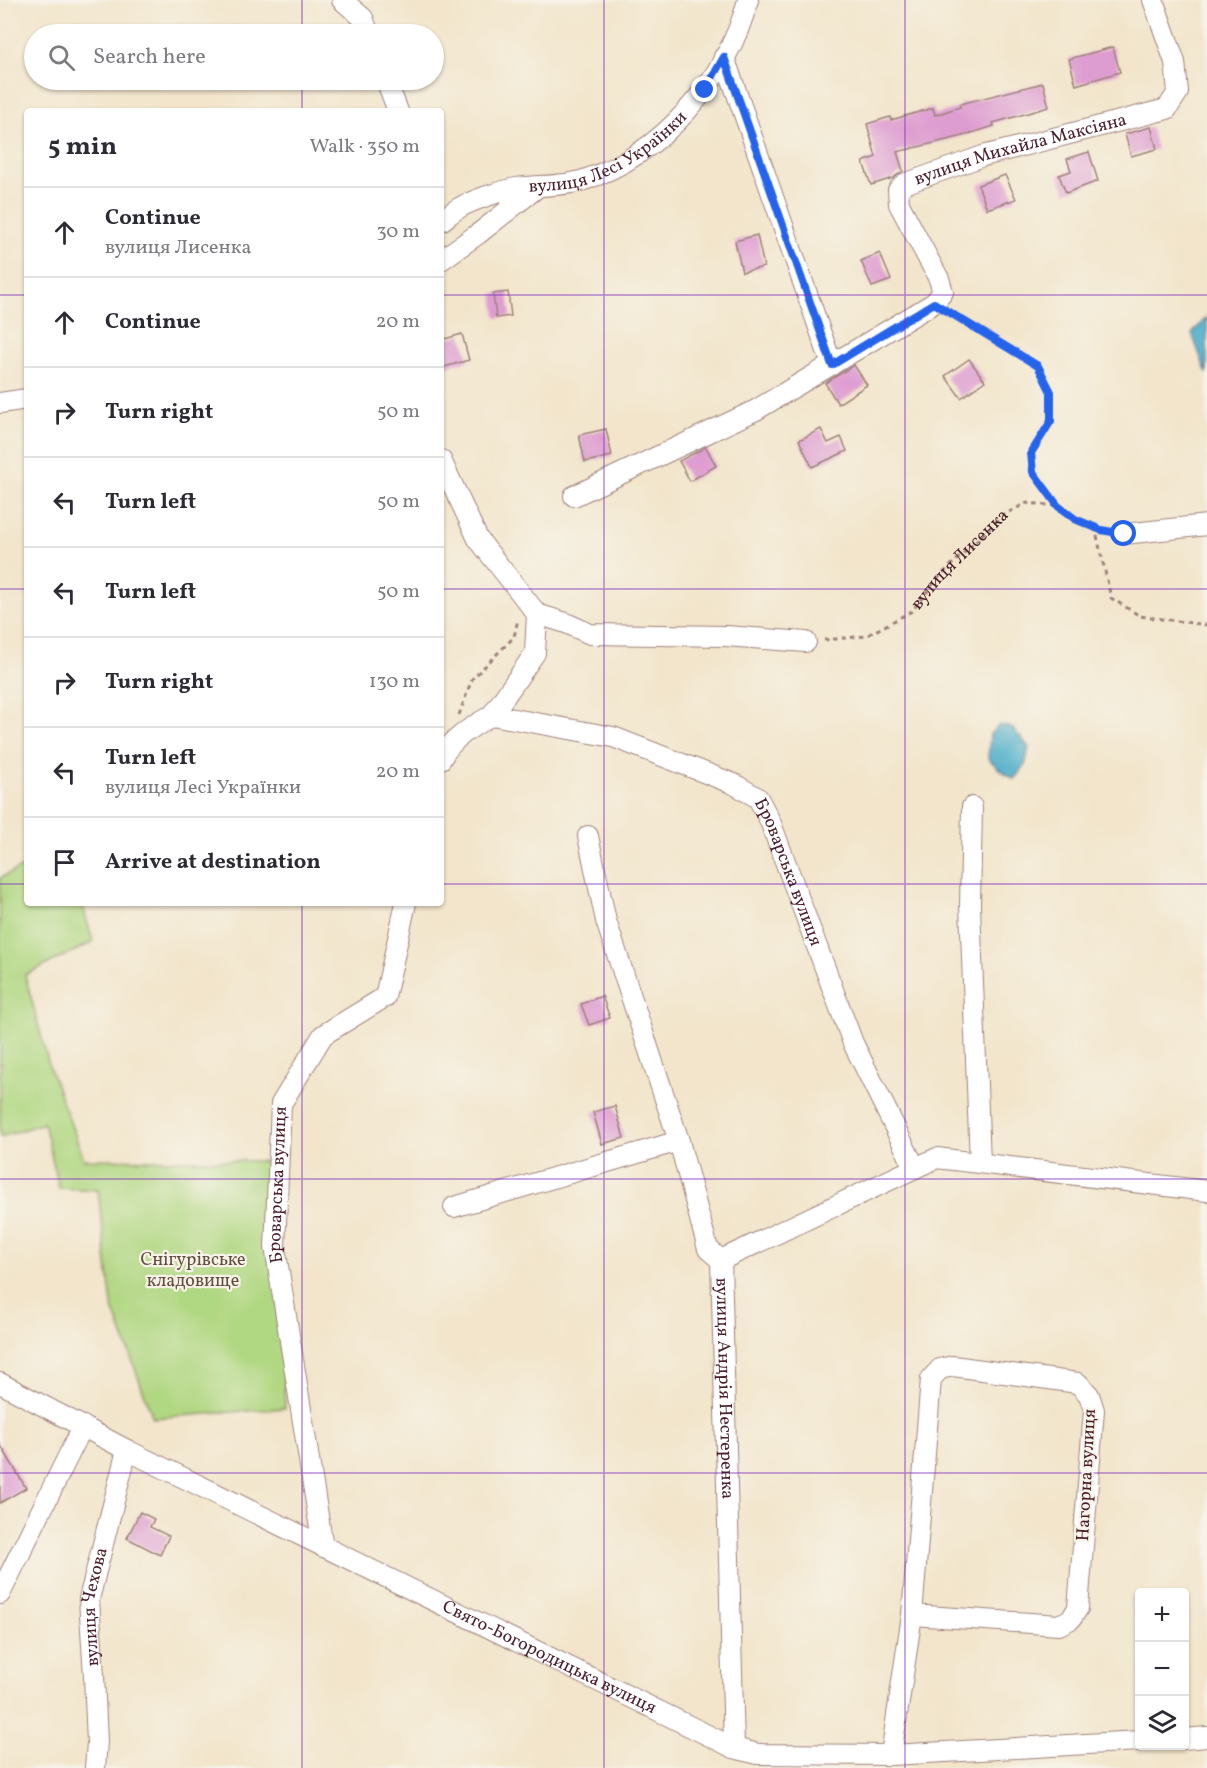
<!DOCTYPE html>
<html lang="en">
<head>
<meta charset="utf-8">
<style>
  body { margin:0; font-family:Vollkorn,serif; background:#f2f2f3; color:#2b2b33 }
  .controls { position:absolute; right:18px; bottom:18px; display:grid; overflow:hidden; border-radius:6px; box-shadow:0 2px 4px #0004 }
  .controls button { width:54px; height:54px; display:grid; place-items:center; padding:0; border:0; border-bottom:2px solid #e1e1e2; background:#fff; color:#2b2b33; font:30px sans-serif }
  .stop { position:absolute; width:18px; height:18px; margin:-14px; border:4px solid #2563eb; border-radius:50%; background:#fff }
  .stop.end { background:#2563eb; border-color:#fff; box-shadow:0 2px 6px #0008 }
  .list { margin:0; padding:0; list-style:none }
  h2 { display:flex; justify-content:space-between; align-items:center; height:78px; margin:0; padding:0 24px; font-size:26px }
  h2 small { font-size:20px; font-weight:400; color:#7c7c81 }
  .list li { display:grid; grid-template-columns:39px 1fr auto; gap:18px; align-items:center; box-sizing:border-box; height:90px; padding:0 24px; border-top:2px solid #e1e1e2 }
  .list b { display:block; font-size:22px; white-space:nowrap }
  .list p { margin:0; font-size:20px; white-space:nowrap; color:#7c7c81 }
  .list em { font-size:20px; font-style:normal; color:#7c7c81 }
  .icon { flex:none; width:33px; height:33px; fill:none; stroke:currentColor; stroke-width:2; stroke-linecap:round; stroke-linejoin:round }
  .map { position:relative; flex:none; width:1207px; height:1768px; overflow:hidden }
  .search { position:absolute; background:#fff; box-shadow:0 2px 4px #0004; left:24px; top:24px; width:420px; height:66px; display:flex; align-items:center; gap:15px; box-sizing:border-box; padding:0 21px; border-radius:33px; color:#7c7c81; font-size:22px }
  .panel { position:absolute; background:#fff; box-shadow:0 2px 4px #0004; left:24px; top:108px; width:420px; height:798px; border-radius:6px }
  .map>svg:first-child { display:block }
  .green { fill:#b0d781; stroke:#7d7b56; stroke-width:1.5 }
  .water { fill:#4aacc9; stroke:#4a667a; stroke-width:1.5 }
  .building { fill:#de9dd0 }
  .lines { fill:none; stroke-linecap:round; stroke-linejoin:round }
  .minor-casing { stroke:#9e827b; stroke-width:22 }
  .path { stroke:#9e827b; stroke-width:3; stroke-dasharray:4.5 4.5; stroke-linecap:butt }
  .minor { stroke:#fff; stroke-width:20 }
  .route { stroke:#2563eb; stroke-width:8 }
  .grid { fill:none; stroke:#7b2cbf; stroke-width:1.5; stroke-opacity:0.55 }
  .labels { text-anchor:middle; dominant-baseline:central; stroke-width:4.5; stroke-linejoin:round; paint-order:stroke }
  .street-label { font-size:18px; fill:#4a1f2b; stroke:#f7f3e8 }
  .park-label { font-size:18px; fill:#644d40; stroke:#f7f3e8 }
</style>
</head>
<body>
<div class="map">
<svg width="1207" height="1768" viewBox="0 0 1207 1768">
  <rect width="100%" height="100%" fill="#f7f3e8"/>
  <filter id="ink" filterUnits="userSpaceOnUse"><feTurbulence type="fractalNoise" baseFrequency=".0167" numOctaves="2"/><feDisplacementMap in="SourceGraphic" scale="12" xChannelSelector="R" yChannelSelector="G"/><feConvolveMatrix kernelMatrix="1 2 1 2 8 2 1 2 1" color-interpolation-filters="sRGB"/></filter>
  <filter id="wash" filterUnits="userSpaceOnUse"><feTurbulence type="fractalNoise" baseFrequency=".008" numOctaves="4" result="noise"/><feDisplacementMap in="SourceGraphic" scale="24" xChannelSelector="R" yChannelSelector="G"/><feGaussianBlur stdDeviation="1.35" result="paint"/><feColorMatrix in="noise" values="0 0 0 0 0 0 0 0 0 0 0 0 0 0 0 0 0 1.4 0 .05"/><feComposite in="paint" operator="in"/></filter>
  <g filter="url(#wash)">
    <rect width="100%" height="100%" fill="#f2e5cb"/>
    <!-- green -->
    <path class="green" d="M27 865V903H82L93 942 25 975 50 1069 84 1159 265 1161 281 1285 285 1408 153 1418 112 1305 98 1190 59 1188 44 1123 0 1137V878Z"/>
    <!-- water -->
    <path class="water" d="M1207 317V374L1192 334Z
      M999 725 1012 728 1029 747 1025 766 1014 779 1000 770 988 758 990 734Z"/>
    <g id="blocks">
      <!-- building -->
      <path class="building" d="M1113 47 1120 72 1076 85 1069 59Z
        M1043 83 1049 107 993 123 994 126 959 137 897 152 903 171 893 178 871 185 863 162 876 157 867 124 890 117 891 120 933 108 935 115 960 107V104Z
        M1151 127 1157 149 1131 156 1125 134Z
        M1089 152 1098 181 1066 193 1059 175 1071 171 1067 159Z
        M1005 175 1016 199 987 209 978 185Z
        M757 235 764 267 742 272 735 241Z
        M880 253 891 280 872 287 861 261Z
        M508 292 511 316 496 318 493 294Z
        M462 334 469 360 441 368V340Z
        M969 359 985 381 961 398 945 376Z
        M854 365 867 385 838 404 825 383Z
        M606 429 612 456 585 462 579 435Z
        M821 429 828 443 841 437 847 451 812 467 799 440Z
        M706 447 716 466 690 481 679 461Z
        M602 996 610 1018 589 1025 581 1004Z
        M615 1106 624 1138 602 1144 593 1112Z
        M0 1444 26 1488 0 1503Z
        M140 1512 154 1519 150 1527 169 1536 160 1555 127 1538Z"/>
    </g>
  </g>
  <g filter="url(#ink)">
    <use href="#blocks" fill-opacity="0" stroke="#9e827b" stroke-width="1.5"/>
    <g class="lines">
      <defs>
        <g id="minor">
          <path d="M342 0 363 18 369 34"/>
          <path d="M724 57 832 365"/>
          <path d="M386 80 398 111"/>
          <path id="s2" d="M441 221C447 217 453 211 459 208 470 201 503 190 516 188 538 185 563 187 584 180 663 154 727 79 748 0"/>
          <path d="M441 260 478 234 539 186"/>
          <path d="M0 403 27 399"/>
          <path d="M441 460 478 539 537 614 535 653 492 715"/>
          <path id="s3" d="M574 496 756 410 934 303 943 292 939 279 899 204 898 190 904 184 983 156 1167 109 1178 92 1175 62 1153 0"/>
          <path d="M1124 534 1207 525"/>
          <path d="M537 614 566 623 590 634 726 636 806 642"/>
          <path id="s4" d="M441 759C451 739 473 726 492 715L613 737 734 784 758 798 770 821 853 1043 915 1168 937 1158 1207 1191"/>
          <path d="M972 807 970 905 980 1163"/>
          <path id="s5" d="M588 836 606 921 679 1141 708 1249 721 1260 734 1748"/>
          <path d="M454 1207 679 1141"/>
          <path d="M721 1260 915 1168"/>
          <path id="s6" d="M0 1383 127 1450 734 1748 758 1754 891 1755 1140 1741"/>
          <path id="s7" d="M323 1547 275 1247 281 1104 323 1035 385 997 406 903"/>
          <path d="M0 1594 83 1426"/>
          <path d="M1184 1739 1207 1737"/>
          <path d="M891 1755 912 1615 931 1379 940 1369 953 1366 1078 1383 1089 1395 1094 1410 1078 1608 1071 1619 1059 1625 912 1615"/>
          <path id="s8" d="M95 1768 97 1742 94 1676 89 1599 127 1450"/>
        </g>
      </defs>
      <!-- minor casing -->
      <use href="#minor" class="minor-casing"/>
      <!-- path -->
      <g class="path">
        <path d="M948 311 1038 366 1051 392V421L1031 453 1033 472 1058 506"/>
        <path d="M1095 527 1111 598 1140 616 1207 625"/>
        <path id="s1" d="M824 640 866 636 912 611 937 579 1003 515 1027 503 1058 506 1075 519 1107 531"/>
        <path d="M459 715 472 679 514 637 518 619"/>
      </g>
      <!-- minor -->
      <use href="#minor" class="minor"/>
    </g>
  </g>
  <g class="lines" filter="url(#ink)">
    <!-- route -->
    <path class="route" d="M705 90 724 57 832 365 934 303 1038 366 1051 392V421L1031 453 1033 472 1058 506 1075 519 1101 530 1124 534"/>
  </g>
  <!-- grid -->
  <path class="grid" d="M302 0V34M604 0V1768M905 0V1768M302 80V111M0 295H27M441 295H1207M0 589H27M441 589H1207M0 884H27M441 884H1207M302 903V1768M0 1179H1207M0 1473H1207"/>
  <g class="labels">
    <!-- street labels -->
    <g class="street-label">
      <text stroke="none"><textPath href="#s2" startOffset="184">вулиця Лесі Українки</textPath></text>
      <text stroke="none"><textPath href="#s3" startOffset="666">вулиця Михайла Максіяна</textPath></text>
      <text stroke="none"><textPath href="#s1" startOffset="165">вулиця Лисенка</textPath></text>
      <text stroke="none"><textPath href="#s4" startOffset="429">Броварська вулиця</textPath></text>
      <text stroke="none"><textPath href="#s7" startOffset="366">Броварська вулиця</textPath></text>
      <text stroke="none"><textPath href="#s5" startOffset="576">вулиця Андрія Нестеренка</textPath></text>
      <text transform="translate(1087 1475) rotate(-87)">Нагорна вулиця</text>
      <text stroke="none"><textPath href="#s8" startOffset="162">вулиця Чехова</textPath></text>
      <text stroke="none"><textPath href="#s6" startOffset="614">Свято-Богородицька вулиця</textPath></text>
    </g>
    <!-- park labels -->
    <g class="park-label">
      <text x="193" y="1260">Снігурівське<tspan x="193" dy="21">кладовище</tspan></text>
    </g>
  </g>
</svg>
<div class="controls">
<button>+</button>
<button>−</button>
<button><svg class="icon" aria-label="layers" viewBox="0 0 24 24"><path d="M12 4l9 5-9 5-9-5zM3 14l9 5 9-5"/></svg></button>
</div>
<div class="stop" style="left:1124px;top:534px"></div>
<div class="stop end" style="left:705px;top:90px"></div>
<div class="search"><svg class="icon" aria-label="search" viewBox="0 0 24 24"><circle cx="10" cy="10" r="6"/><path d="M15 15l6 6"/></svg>Search here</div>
<section class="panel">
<h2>5 min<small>Walk · 350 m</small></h2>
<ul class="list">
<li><svg class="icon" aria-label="ahead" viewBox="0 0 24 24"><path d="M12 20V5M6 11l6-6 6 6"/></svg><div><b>Continue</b><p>вулиця Лисенка</p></div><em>30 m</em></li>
<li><svg class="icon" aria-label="ahead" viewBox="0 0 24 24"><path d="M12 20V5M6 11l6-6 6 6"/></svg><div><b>Continue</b></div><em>20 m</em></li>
<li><svg class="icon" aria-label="right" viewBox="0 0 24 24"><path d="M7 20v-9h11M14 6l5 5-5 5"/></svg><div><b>Turn right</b></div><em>50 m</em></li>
<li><svg class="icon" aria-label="left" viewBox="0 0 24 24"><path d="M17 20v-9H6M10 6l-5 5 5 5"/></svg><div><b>Turn left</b></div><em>50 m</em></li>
<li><svg class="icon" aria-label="left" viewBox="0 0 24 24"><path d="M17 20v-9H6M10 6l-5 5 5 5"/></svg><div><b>Turn left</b></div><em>50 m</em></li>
<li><svg class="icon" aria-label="right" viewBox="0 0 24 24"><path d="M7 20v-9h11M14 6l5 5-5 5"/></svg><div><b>Turn right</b></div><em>130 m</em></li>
<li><svg class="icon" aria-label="left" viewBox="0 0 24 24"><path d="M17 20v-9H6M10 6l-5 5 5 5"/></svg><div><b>Turn left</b><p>вулиця Лесі Українки</p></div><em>20 m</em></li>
<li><svg class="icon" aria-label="arrive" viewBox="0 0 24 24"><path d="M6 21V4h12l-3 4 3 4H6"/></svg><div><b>Arrive at destination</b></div></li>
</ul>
</section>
</div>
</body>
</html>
